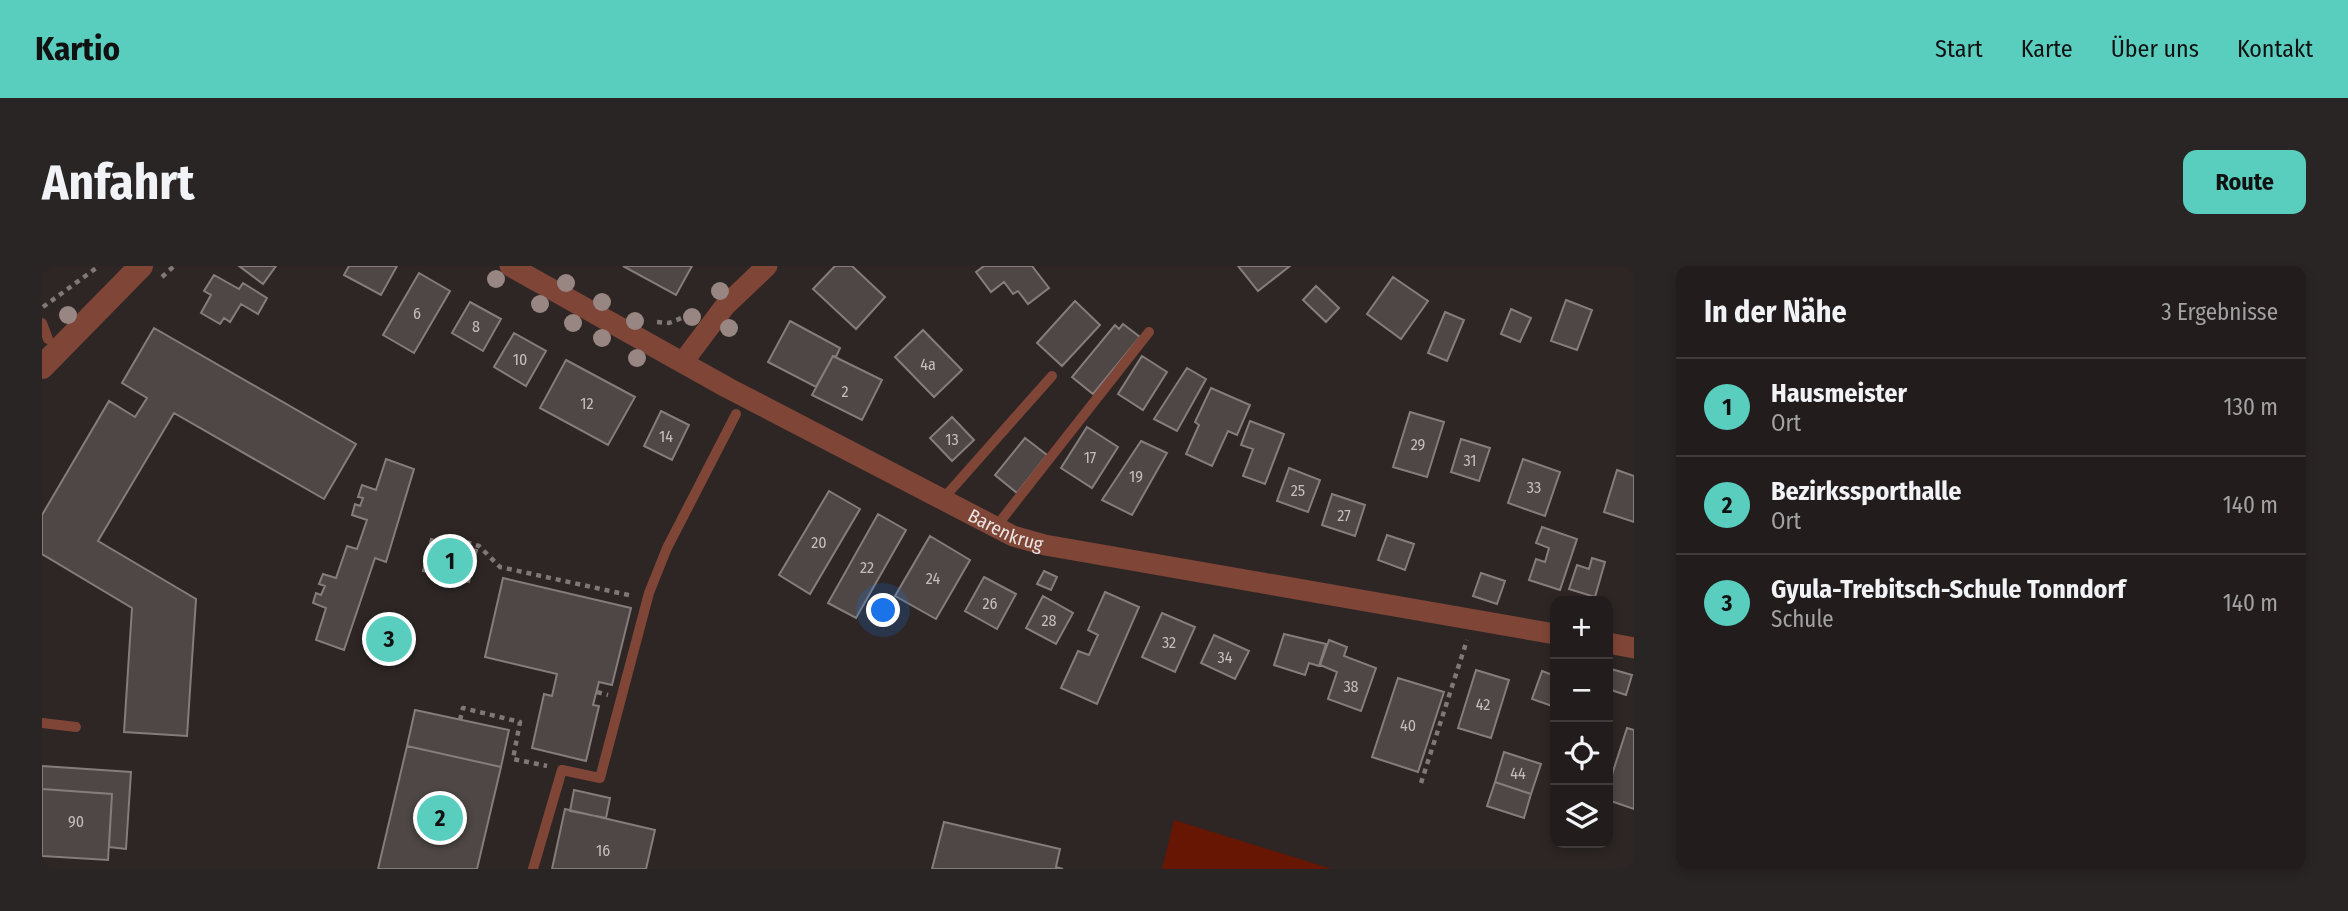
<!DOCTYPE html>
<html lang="de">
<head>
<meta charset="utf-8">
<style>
  body { margin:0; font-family:"Fira Sans Condensed",sans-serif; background:#2a2525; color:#f1f3f6 }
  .controls { position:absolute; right:21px; bottom:21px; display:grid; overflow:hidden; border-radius:14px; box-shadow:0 4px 10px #0003 }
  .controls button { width:63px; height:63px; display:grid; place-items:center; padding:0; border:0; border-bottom:2px solid #3f3a3b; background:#221c1c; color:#f1f3f6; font:35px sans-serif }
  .you { position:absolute; left:842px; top:345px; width:24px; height:24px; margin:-18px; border:5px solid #fff; border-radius:50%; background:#1a73e8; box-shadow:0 0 0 10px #1a73e833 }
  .badge { display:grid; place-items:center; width:46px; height:46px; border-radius:50%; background:#59cebf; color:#111; font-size:23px; font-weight:700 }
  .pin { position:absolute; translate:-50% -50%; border:4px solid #fff; box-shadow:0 2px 7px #0006 }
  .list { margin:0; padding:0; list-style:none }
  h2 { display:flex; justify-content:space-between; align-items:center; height:91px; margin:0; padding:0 28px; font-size:30px }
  h2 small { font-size:23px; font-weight:400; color:#a2a1a3 }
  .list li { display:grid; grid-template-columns:46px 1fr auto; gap:21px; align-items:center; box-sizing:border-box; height:98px; padding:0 28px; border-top:2px solid #3f3a3b }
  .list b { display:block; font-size:26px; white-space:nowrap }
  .list p { margin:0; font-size:23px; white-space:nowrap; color:#a2a1a3 }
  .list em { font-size:23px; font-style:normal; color:#a2a1a3 }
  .icon { flex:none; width:38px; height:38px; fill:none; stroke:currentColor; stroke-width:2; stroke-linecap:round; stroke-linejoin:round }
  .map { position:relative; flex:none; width:1592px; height:603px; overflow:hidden; border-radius:14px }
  header { display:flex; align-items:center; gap:42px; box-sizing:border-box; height:98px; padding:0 35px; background:#59cebf; color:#111 }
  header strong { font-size:33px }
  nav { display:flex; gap:38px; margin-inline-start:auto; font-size:24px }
  .intro { display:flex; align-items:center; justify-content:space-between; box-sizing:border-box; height:168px; padding:0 42px }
  h1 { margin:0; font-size:49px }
  .button { padding:18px 32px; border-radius:14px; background:#59cebf; color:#111; font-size:24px; font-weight:700 }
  main { display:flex; gap:42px; padding:0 42px }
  aside { flex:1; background:#221c1c; border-radius:14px; box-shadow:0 4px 10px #0003 }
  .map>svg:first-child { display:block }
  .green { fill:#671604 }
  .building { fill:#4e4745; stroke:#857d7b; stroke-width:2 }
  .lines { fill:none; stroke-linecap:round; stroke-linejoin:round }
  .path { stroke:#7e7877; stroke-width:4.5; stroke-dasharray:5 5; stroke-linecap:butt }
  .service { stroke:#7f4537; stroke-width:10 }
  .minor { stroke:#7f4537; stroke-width:21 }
  .tertiary { stroke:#7f4537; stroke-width:24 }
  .tree { fill:#988682 }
  .labels { text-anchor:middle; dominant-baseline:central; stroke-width:5; stroke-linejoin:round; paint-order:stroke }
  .number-label { font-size:16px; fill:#c3bebc }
  .street-label { font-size:19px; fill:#eae5e4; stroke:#13100f }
</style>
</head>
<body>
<header>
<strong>Kartio</strong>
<nav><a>Start</a><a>Karte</a><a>Über uns</a><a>Kontakt</a></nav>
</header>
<div class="intro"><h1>Anfahrt</h1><a class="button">Route</a></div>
<main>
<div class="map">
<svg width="1592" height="603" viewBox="0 0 1592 603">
  <rect width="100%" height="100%" fill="#2d2625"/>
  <!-- green -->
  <path class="green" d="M1132 554 1290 603H1120Z"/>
  <!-- building -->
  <path class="building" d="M197 0H234L221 18Z
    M307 0H355L339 29 302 9Z
    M581 0H650L634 29Z
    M793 0H810L843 31 814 63 771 23Z
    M942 0H990L1007 22 986 38 976 25 971 28 962 16 949 26 934 6Z
    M1196 0H1248L1216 25Z
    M377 7 408 25 372 87 341 69Z
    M172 9 197 23 201 17 225 32 216 48 199 38 188 56 182 52 178 58 159 47 169 29 162 25Z
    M1351 11 1386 35 1359 73 1325 48Z
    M1274 20 1297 42 1284 56 1261 34Z
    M1524 34 1550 44 1535 84 1509 75Z
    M1033 35 1058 59 1020 100 995 77Z
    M428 36 459 53 441 85 410 67Z
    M1469 43 1489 52 1478 76 1459 68Z
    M1403 46 1422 54 1405 95 1386 87Z
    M748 55 798 82 794 91 791 90 774 121 726 96Z
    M1081 58 1098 71 1051 128 1030 111 1073 59 1077 63Z
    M112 62 314 178 282 233 132 147 56 275 154 333 145 470 82 466 90 342 0 288V249L67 135 93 151 105 132 80 117Z
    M881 64 920 104 892 131 853 91Z
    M472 67 504 85 484 120 452 101Z
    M791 90 840 114 820 154 770 129Z
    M1100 90 1125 106 1101 144 1076 128Z
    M524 94 593 131 566 179 498 142Z
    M1145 102 1164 113 1135 165 1112 153Z
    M1169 122 1208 139 1195 169 1186 165 1170 200 1144 188 1157 159 1153 156Z
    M619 145 647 159 630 194 602 180Z
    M1368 146 1402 156 1385 211 1351 201Z
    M910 151 932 174 910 195 888 172Z
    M1208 155 1242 168 1223 218 1201 210 1211 183 1199 179Z
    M1045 161 1076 181 1050 222 1019 202Z
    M983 172 1005 189 975 227 953 209Z
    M1419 173 1448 182 1437 215 1409 206Z
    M1099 175 1125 187 1090 249 1060 234Z
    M344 193 372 203 344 296 333 292 302 384 274 374 284 342 271 337 274 327 279 329 283 320 277 318 281 308 294 312 305 280 315 283 325 254 310 249 313 238 318 240 321 232 316 231 320 219 334 224Z
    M1481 193 1518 206 1503 250 1466 237Z
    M1247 202 1278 214 1266 246 1235 235Z
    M1575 204 1592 210V256L1562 246Z
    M787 225 818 243 768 328 737 309Z
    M1290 228 1323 239 1313 270 1280 259Z
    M836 248 864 264 814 352 786 337Z
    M1500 261 1535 273 1518 324 1487 314 1494 293 1503 296 1507 282 1494 277Z
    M1345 269 1372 278 1363 304 1336 294Z
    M888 270 928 294 894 353 853 330Z
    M389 273 435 284 427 316 381 305Z
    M1550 292 1563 296 1553 331 1527 323 1535 299 1547 303Z
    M1002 305 1015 311 1009 324 995 318Z
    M1439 307 1463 315 1455 338 1431 330Z
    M942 311 974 328 955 363 923 345Z
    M461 312 589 342 570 419 557 416 551 439 557 440 544 495 490 482 502 428 510 430 515 408 443 391Z
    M1063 326 1097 341 1055 438 1019 422 1036 385 1047 389 1056 369 1046 364Z
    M1001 330 1031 347 1014 378 984 362Z
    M1120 347 1153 361 1133 406 1100 391Z
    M1242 368 1284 378 1277 400 1267 397 1263 409 1232 399Z
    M1172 369 1207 385 1193 413 1159 397Z
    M1287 374 1305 381 1302 390 1334 402 1319 445 1286 433 1295 406 1278 399Z
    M1569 403 1590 409 1584 429 1566 423Z
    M1434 404 1467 414 1449 472 1416 462Z
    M1500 405 1513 410V441L1490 433Z
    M1356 412 1402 426 1376 506 1330 491Z
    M373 444 467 464 459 501 365 480Z
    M1585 462 1592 464V543L1566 534V521Z
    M365 480 459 501 435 603H336Z
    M1462 486 1499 498 1489 528 1453 516Z
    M0 500 89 506 84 583 67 581 70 528 0 523Z
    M1453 516 1489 528 1482 552 1445 540Z
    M0 523 70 528 66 594 0 590Z
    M532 524 568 532 564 552 528 545Z
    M523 543 613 564 604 603H510Z
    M902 556 1018 583 1014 601 1021 603H890Z"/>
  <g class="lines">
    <!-- path -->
    <path class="path" d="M120 11 132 0
      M1 41 57 0
      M615 56 627 57 647 49
      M410 278 411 272 437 280 458 301 591 330
      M555 426 566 429
      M418 454 421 442 478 456 471 493 505 500
      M1379 517 1425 374"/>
    <!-- service -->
    <path class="service" d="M0 57 6 73
      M900 234 1010 110
      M953 262 1107 66
      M0 457 34 461
      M491 603 520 504 558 512 607 327 625 282 694 148"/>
    <!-- minor -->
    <g class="minor">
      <path id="s1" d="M468 0 686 122 971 270 1003 279 1513 368"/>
      <path d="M641 96 683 40 725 0"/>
      <path d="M1566 377 1592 382"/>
    </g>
    <!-- tertiary -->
    <path class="tertiary" d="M0 101 99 0"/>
  </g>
  <!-- trees -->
  <g class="tree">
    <circle cx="454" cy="13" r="9"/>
    <circle cx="524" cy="17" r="9"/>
    <circle cx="678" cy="25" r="9"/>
    <circle cx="560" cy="36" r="9"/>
    <circle cx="498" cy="38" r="9"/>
    <circle cx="26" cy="49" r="9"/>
    <circle cx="650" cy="51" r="9"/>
    <circle cx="593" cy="55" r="9"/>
    <circle cx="531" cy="57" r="9"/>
    <circle cx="687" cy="62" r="9"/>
    <circle cx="560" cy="72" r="9"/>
    <circle cx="595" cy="92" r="9"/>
  </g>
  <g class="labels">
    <!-- number labels -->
    <g class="number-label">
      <text x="375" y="47">6</text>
      <text x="434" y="60">8</text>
      <text x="478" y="93">10</text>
      <text x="886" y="98">4a</text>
      <text x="803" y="125">2</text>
      <text x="545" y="137">12</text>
      <text x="624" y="170">14</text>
      <text x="910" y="173">13</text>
      <text x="1376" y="178">29</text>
      <text x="1048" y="191">17</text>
      <text x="1428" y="194">31</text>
      <text x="1094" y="210">19</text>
      <text x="1492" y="221">33</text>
      <text x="1256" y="224">25</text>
      <text x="1302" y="249">27</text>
      <text x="777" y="276">20</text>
      <text x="825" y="301">22</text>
      <text x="891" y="312">24</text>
      <text x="948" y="337">26</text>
      <text x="1007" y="354">28</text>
      <text x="1127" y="376">32</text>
      <text x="1183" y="391">34</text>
      <text x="1309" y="420">38</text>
      <text x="1441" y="438">42</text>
      <text x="1366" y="459">40</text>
      <text x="1476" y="507">44</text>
      <text x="34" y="555">90</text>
      <text x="561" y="584">16</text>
    </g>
    <!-- street labels -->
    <g class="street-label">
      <text stroke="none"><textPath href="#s1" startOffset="562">Barenkrug</textPath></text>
    </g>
  </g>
</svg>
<div class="controls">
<button>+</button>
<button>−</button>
<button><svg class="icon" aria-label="locate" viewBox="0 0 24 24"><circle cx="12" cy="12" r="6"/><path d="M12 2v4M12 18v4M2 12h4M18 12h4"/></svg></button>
<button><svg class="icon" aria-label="layers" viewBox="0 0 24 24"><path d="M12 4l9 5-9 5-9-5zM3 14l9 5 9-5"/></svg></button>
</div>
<div class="you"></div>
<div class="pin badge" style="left:408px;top:295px">1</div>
<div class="pin badge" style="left:398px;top:552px">2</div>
<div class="pin badge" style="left:347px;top:373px">3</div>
</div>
<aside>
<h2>In der Nähe<small>3 Ergebnisse</small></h2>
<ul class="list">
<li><span class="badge">1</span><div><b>Hausmeister</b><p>Ort</p></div><em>130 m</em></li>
<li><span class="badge">2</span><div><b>Bezirkssporthalle</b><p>Ort</p></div><em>140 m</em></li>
<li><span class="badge">3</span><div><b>Gyula-Trebitsch-Schule Tonndorf</b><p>Schule</p></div><em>140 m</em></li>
</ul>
</aside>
</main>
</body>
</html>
